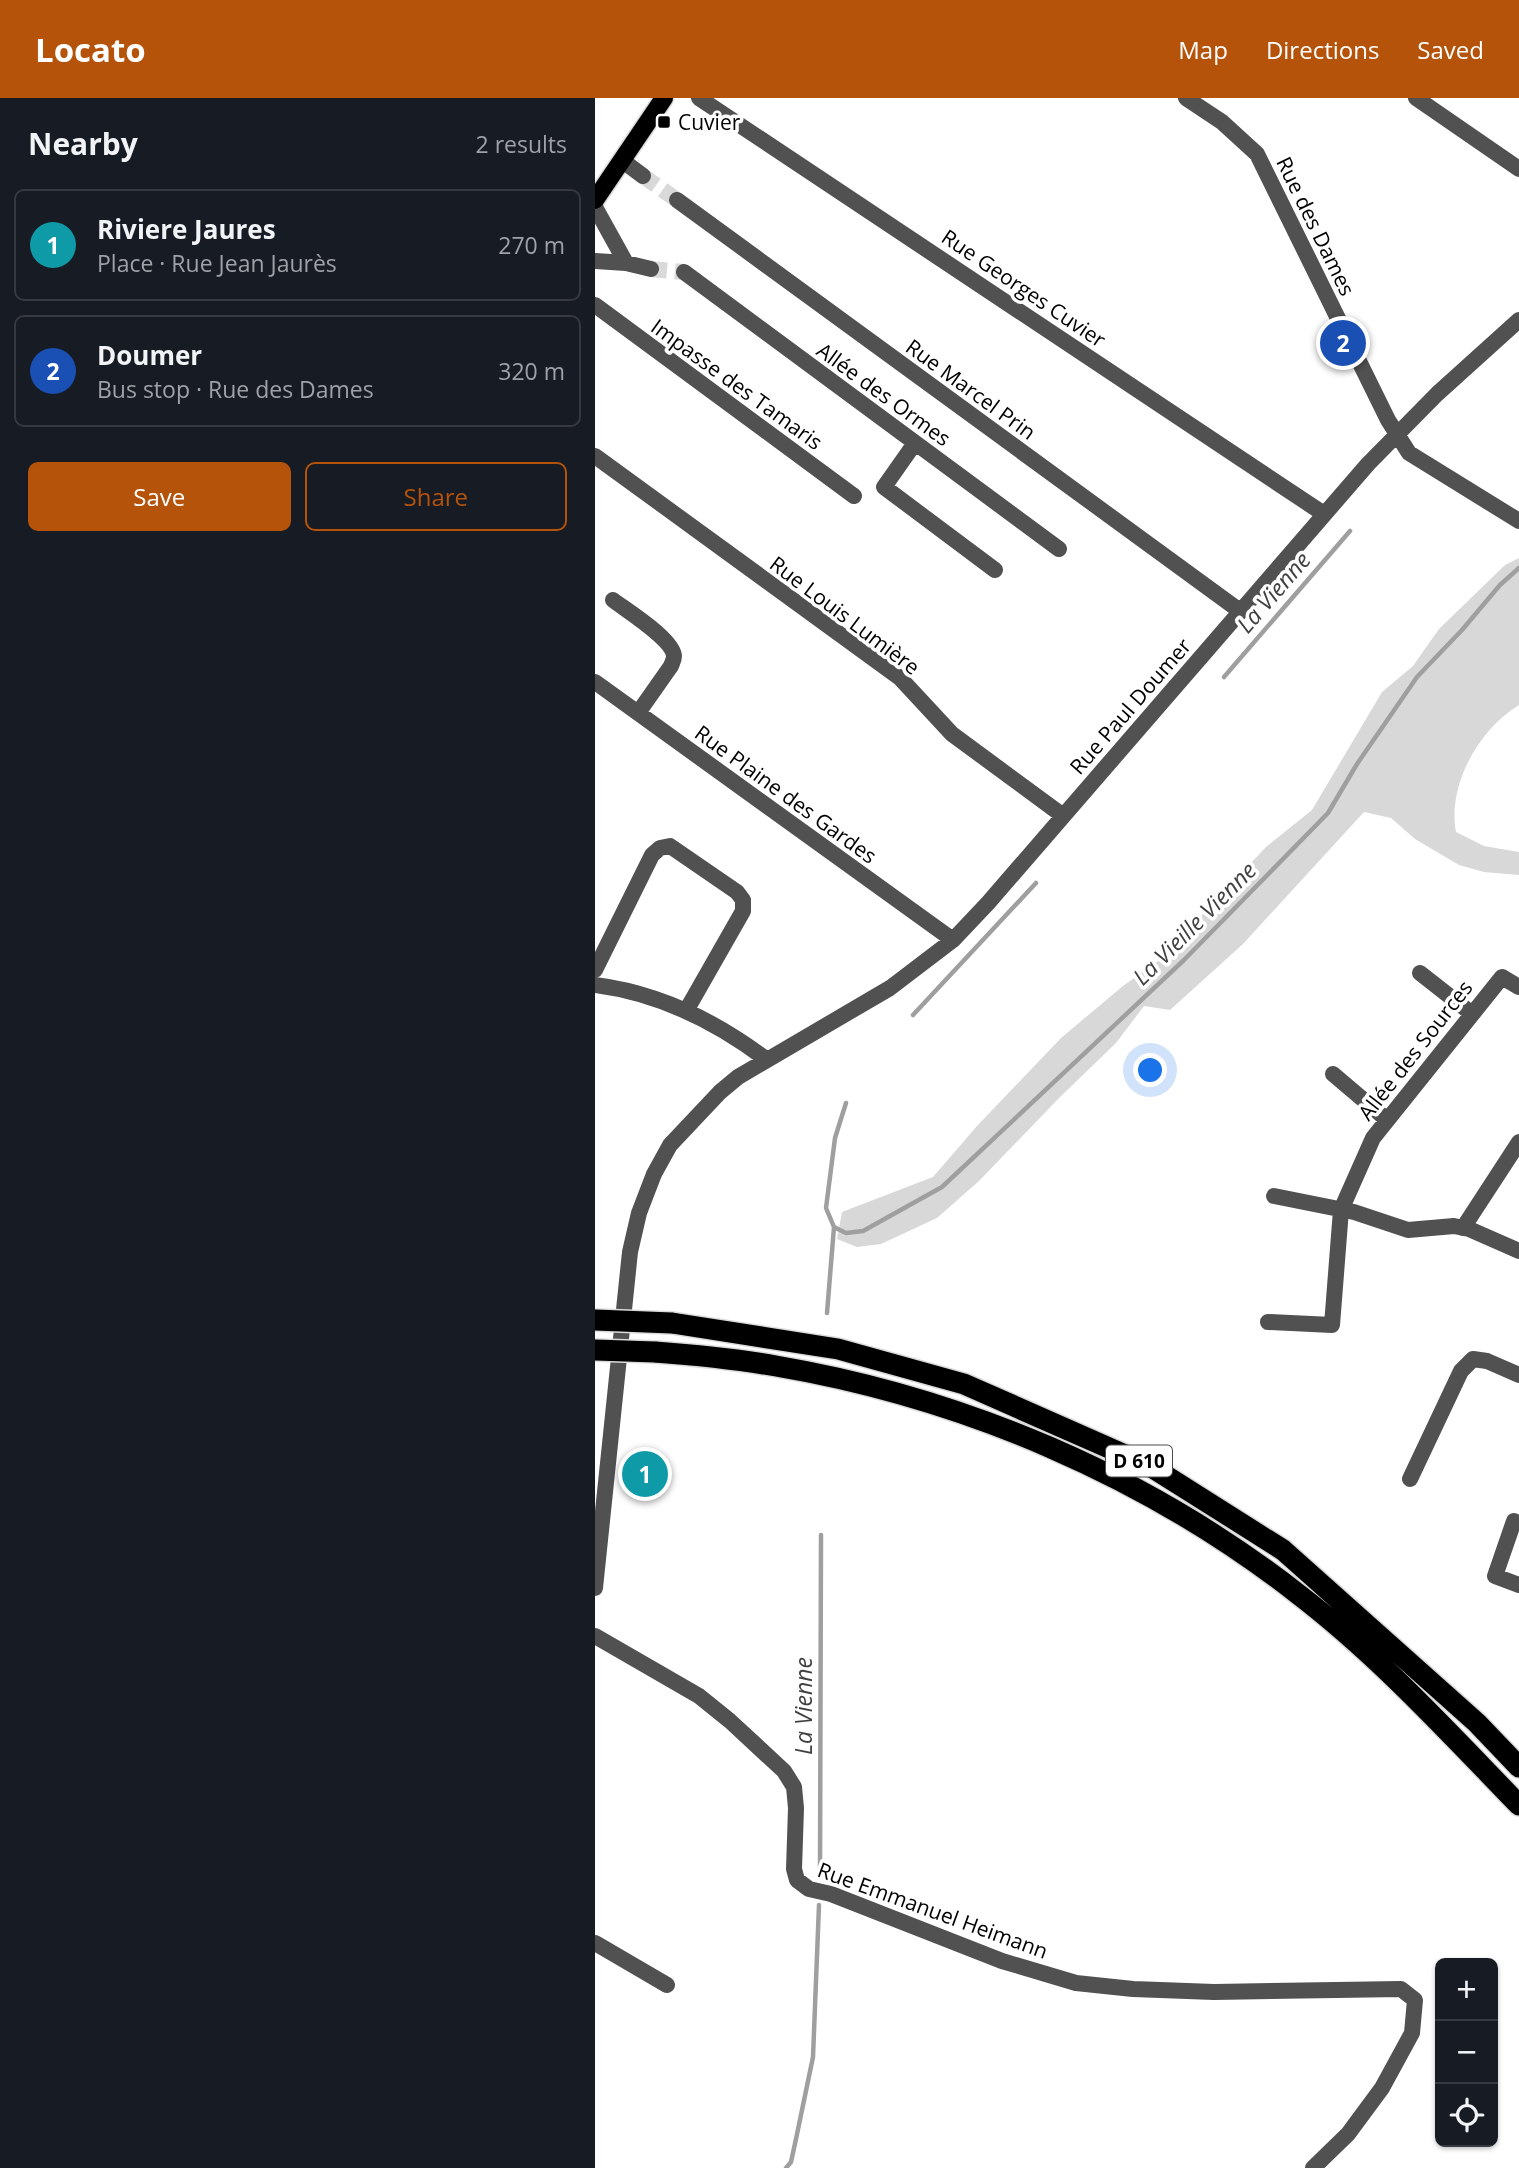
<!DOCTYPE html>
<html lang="en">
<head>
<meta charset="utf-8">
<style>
  body { margin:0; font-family:"Open Sans",sans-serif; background:#242831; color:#f1f3f6 }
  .controls { position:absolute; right:21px; bottom:21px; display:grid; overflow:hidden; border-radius:10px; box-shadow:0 2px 5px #0004 }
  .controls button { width:63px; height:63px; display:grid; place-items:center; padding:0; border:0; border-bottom:2px solid #363941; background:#171b24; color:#f1f3f6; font:35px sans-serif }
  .you { position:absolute; left:556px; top:973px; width:24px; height:24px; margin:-18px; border:5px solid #fff; border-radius:50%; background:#1a73e8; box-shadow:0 0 0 10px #1a73e833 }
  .badge { display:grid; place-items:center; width:46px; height:46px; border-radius:50%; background:#b45309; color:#fff; font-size:23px; font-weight:700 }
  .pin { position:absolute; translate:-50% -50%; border:4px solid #fff; box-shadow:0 2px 7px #0006 }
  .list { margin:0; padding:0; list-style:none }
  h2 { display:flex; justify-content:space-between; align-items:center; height:91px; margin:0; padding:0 28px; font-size:30px }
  h2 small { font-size:23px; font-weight:400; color:#9ea1a6 }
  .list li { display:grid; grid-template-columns:46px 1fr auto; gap:21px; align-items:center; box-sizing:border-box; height:112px; margin:0 14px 14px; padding:0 14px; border:2px solid #363941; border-radius:10px }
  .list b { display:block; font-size:26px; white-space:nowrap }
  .list p { margin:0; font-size:23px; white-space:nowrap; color:#9ea1a6 }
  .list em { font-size:23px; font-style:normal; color:#9ea1a6 }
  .actions { display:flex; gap:14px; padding:21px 28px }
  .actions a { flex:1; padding:16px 0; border:2px solid #b45309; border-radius:10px; text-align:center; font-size:24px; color:#b45309 }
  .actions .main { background:#b45309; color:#fff }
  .icon { flex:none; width:38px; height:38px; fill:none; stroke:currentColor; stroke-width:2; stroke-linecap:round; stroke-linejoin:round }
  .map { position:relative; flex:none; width:924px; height:2070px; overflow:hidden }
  header { display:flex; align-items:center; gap:42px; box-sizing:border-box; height:98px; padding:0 35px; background:#b45309; color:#fff }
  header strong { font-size:33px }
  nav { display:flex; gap:38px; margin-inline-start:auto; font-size:24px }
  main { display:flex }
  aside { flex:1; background:#171b24 }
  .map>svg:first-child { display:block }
  .green { fill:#d8d8d8 }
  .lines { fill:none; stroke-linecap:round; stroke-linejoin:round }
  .stream { stroke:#9f9f9f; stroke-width:4.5 }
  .minor-tunnel { stroke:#d9d9d9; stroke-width:16; stroke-dasharray:16 8; stroke-linecap:butt }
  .major-casing { stroke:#dbdbdb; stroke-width:21 }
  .highway-casing { stroke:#dbdbdb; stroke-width:24 }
  .minor { stroke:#515151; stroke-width:16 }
  .major { stroke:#000; stroke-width:18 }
  .highway { stroke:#000; stroke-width:21 }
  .highway-bridge-casing { stroke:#dbdbdb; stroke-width:24; stroke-linecap:butt }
  .highway-bridge { stroke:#000; stroke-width:21 }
  .poi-dot { fill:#000; stroke:#fff; stroke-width:2.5 }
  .labels { text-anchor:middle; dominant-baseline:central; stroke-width:7; stroke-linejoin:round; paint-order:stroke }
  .shield { fill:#fff; stroke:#4c4c4c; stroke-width:2 }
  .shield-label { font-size:19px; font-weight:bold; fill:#000 }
  .poi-label { font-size:21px; fill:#000; stroke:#fff; text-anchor:start }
  .street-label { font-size:21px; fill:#000; stroke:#fff }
  .water-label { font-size:23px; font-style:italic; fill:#404040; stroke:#fff }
</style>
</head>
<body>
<header>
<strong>Locato</strong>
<nav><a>Map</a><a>Directions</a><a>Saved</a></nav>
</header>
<main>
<aside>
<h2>Nearby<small>2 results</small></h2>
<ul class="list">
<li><span class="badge" style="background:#0f9aa8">1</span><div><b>Riviere Jaures</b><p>Place · Rue Jean Jaurès</p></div><em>270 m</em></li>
<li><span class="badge" style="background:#1a4fb4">2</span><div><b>Doumer</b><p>Bus stop · Rue des Dames</p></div><em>320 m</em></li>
</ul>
<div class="actions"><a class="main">Save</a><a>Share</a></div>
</aside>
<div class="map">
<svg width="924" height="2070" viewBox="0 0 924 2070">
  <rect width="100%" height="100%" fill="#fff"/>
  <!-- green -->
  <path class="green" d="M924 460V607C884 631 852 687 861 734L889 748 924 754V777L889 774 864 767 820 741 796 720 769 714 648 846 575 912 549 908 521 945 465 999 384 1083 342 1120 286 1146 262 1149 242 1141 247 1114 338 1079 382 1028 466 940 528 888 566 861 671 749 717 712 787 594 818 568 844 531 910 467Z"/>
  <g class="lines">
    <!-- stream -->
    <path class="stream" d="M629 579 755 433
      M318 917 441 785
      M239 1129 251 1135 268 1133 347 1089 589 862 733 715 762 666 822 579 867 532 905 487 924 470
      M232 1215 239 1129 231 1110 240 1040 251 1005
      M225 1779 226 1437
      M191 2070 196 2064 201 2041 218 1959 224 1807"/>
    <!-- minor-tunnel -->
    <path class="minor-tunnel" d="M48 78 82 102
      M56 171 89 174"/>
    <defs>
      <path id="major" d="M0 102 69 0"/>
      <path id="highway" d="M77 1225 243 1251 369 1286 555 1368 688 1452 882 1625 924 1669
        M60 1254C101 1257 141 1261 181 1268 369 1300 552 1378 703 1496 784 1558 853 1634 924 1707"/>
    </defs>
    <!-- major casing -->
    <use href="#major" class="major-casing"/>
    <!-- highway casing -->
    <use href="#highway" class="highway-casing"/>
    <!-- minor -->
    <path class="minor" d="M104 0 729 416
      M591 0 627 24 662 56 793 322 814 355 924 423
      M821 0 924 71
      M28 63 48 78
      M82 102 645 513
      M0 109 31 165
      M0 163 31 165 56 171
      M89 174 464 451
      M0 207 259 398
      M320 345 289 389 400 472
      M0 358 305 580 357 636 467 717
      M18 502C31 512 78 541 79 558 79 562 77 565 76 568L43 615
      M0 584 358 842
      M0 872 57 757 65 750 75 748 142 794 148 802V813L91 913
      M825 875 876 915
      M0 887C63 895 122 924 172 962
      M738 976 791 1021
      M679 1098 759 1114 813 1132 859 1128 874 1131 924 1153
      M868 1130 924 1044
      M673 1224 737 1227 746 1112 778 1040 907 879 924 889
      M815 1381 866 1273 878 1261 892 1263 924 1277
      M919 1423 900 1478 924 1487
      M0 1490 35 1154 44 1115 59 1076 75 1047 125 994 143 979 295 890 358 842 393 805 773 366 842 296 924 222
      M0 1538 104 1598 135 1623 189 1673 199 1689 201 1710 199 1771 202 1782 214 1791 236 1796 407 1863 481 1885 538 1891 619 1894 806 1891 820 1902 817 1935 787 1990 753 2036 718 2070
      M0 1845 72 1887"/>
    <!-- major -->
    <use href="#major" class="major"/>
    <!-- highway -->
    <use href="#highway" class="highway"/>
    <defs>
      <path id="highway-bridge" d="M0 1222 77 1225
        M0 1252 60 1254"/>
    </defs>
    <!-- highway-bridge casing -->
    <use href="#highway-bridge" class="highway-bridge-casing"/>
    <!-- highway-bridge -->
    <use href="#highway-bridge" class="highway-bridge"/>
  </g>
  <!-- markers -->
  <rect class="poi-dot" x="62" y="17" width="14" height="14" rx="3.5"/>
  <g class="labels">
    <!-- shield labels -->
    <rect class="shield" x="511" y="1347.5" width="66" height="31" rx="5"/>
    <g class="shield-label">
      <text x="544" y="1363">D 610</text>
    </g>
    <!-- poi labels -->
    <g class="poi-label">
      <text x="83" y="24">Cuvier</text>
    </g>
    <!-- street labels -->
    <g class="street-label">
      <text transform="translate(721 128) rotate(64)">Rue des Dames</text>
      <text transform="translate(429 190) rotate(34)">Rue Georges Cuvier</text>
      <text transform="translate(142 286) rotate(36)">Impasse des Tamaris</text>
      <text transform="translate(376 291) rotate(36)">Rue Marcel Prin</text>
      <text transform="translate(289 296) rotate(36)">Allée des Ormes</text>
      <text transform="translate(250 517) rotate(37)">Rue Louis Lumière</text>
      <text transform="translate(535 608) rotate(-49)">Rue Paul Doumer</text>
      <text transform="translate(191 696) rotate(36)">Rue Plaine des Gardes</text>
      <text transform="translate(820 952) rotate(-52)">Allée des Sources</text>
      <text transform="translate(338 1812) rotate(20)">Rue Emmanuel Heimann</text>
    </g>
    <!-- water labels -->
    <g class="water-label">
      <text transform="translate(678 494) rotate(-49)">La Vienne</text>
      <text transform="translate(599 825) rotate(-45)">La Vieille Vienne</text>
      <text transform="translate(208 1608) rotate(-90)">La Vienne</text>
    </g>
  </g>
</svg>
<div class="controls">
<button>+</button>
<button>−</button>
<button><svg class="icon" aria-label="locate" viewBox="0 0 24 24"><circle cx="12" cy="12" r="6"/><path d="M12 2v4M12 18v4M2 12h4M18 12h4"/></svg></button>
</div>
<div class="you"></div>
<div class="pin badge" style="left:50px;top:1376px;background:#0f9aa8">1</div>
<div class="pin badge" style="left:748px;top:245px;background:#1a4fb4">2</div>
</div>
</main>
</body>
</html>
